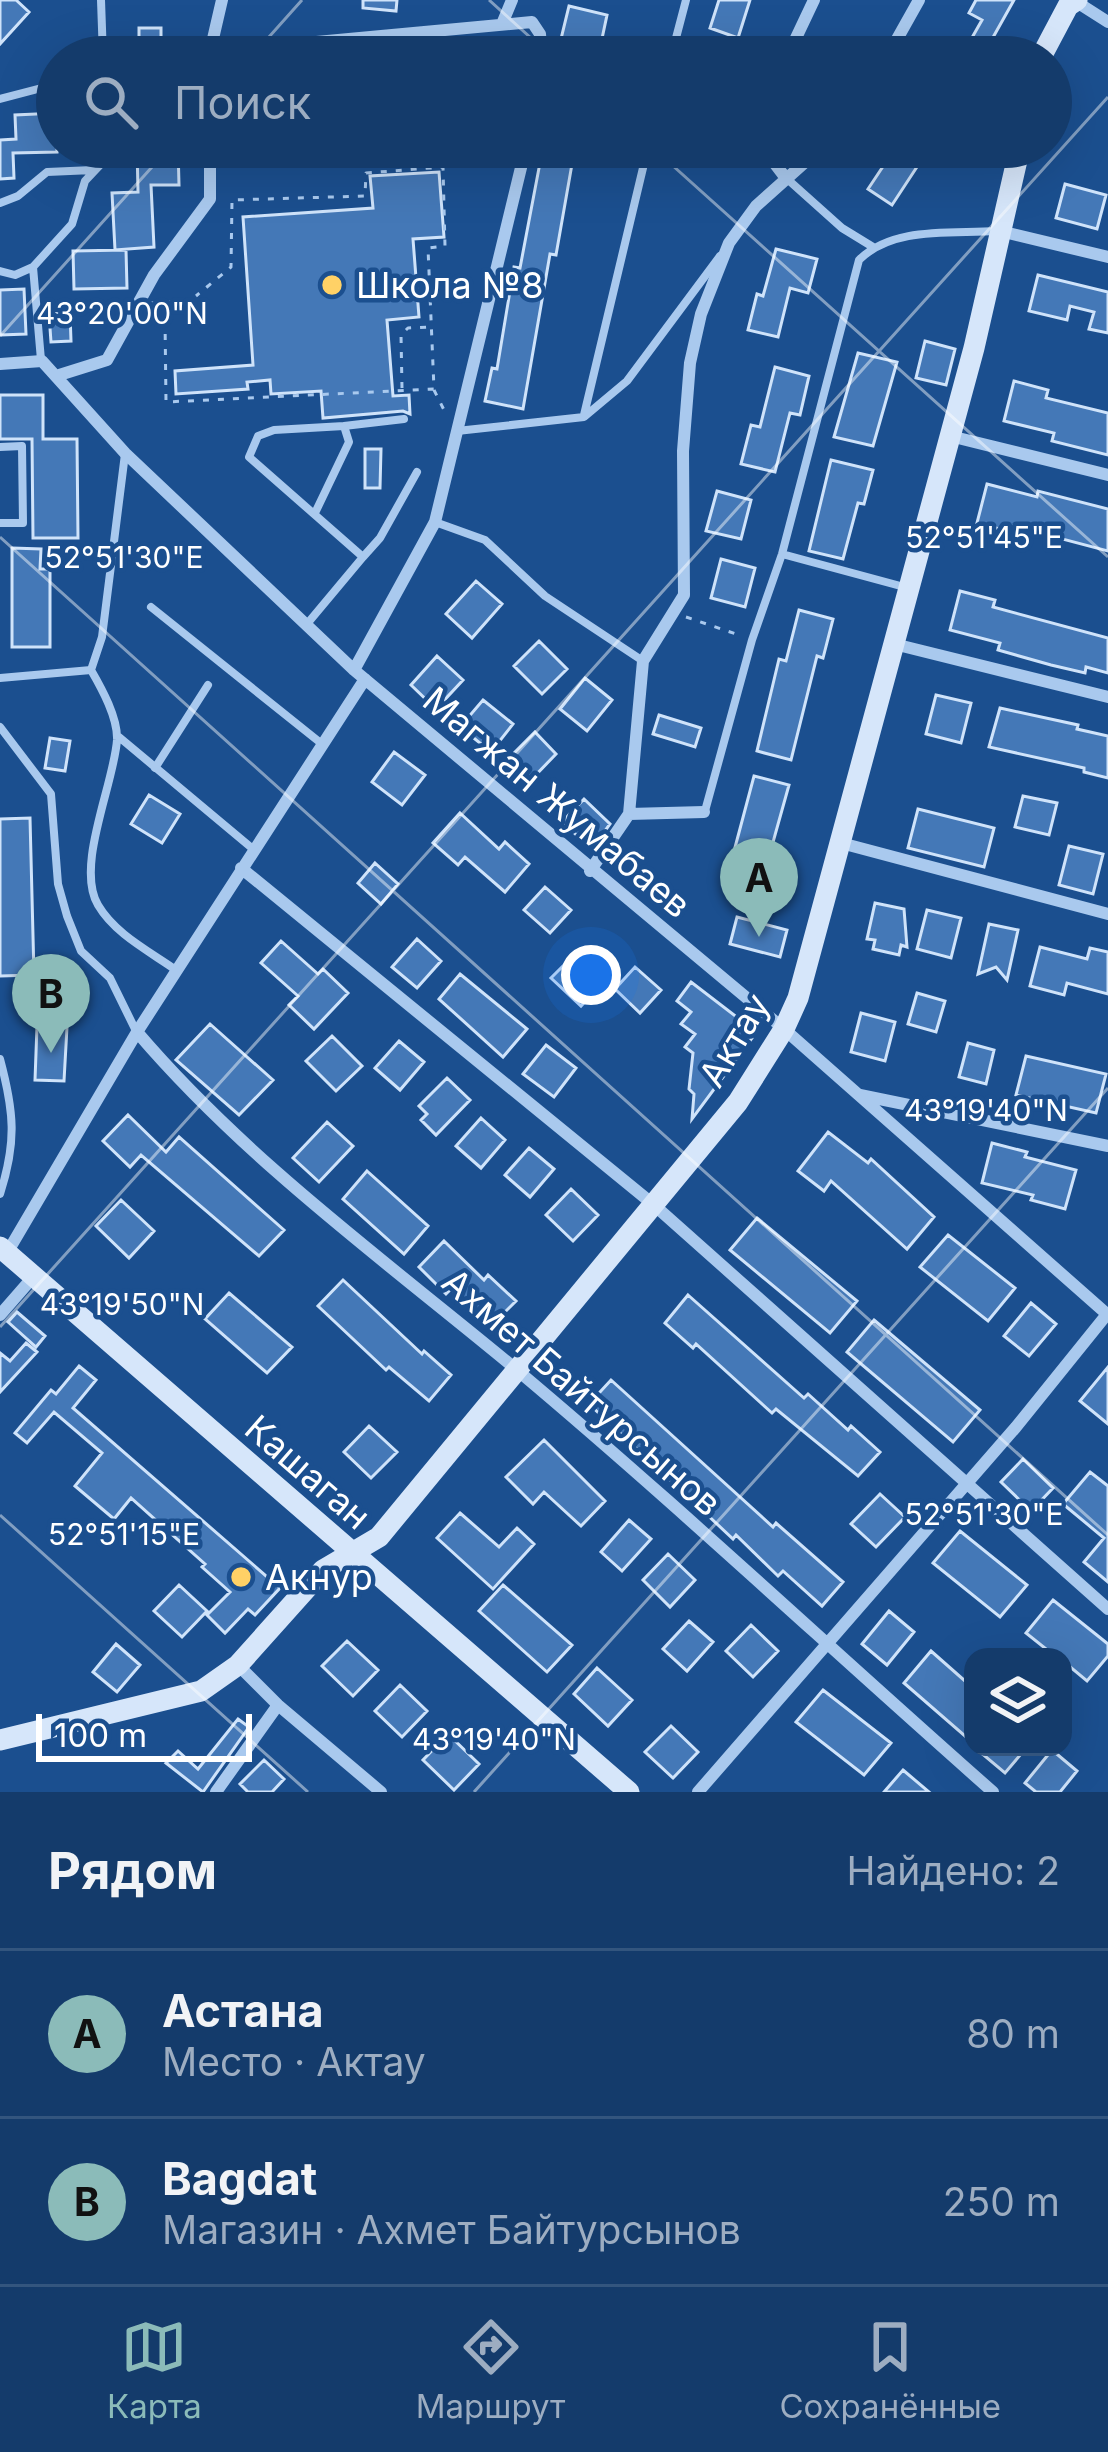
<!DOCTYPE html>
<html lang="ru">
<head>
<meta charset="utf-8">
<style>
  body { margin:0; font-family:Inter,sans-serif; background:#214673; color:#f1f3f6 }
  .controls { position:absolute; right:36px; bottom:36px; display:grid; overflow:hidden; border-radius:24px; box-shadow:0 12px 48px #0002 }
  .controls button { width:108px; height:108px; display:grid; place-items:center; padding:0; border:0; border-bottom:3px solid #33557e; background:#143b6b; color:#f1f3f6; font:60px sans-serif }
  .scale { position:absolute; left:36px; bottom:30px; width:216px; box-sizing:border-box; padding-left:12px; border:6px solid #fff; border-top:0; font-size:33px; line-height:42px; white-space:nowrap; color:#fff; -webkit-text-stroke:9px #1b4f8f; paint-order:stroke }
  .you { position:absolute; left:591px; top:975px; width:42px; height:42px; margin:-30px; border:9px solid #fff; border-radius:50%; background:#1a73e8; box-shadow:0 0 0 18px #1a73e833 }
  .badge { display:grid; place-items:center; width:78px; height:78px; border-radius:50%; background:#8bbbb9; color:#111; font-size:39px; font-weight:700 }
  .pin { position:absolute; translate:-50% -99px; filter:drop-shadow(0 3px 6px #0008) }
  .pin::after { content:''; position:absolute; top:63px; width:42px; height:36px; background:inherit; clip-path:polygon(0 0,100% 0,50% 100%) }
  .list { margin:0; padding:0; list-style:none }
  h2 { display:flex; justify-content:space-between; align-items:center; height:156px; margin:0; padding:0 48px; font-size:51px }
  h2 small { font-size:39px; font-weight:400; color:#9dadc1 }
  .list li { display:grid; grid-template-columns:78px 1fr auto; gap:36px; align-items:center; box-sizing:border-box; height:168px; padding:0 48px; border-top:3px solid #33557e }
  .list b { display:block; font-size:45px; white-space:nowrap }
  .list p { margin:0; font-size:39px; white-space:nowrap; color:#9dadc1 }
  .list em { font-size:39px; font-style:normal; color:#9dadc1 }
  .icon { flex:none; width:66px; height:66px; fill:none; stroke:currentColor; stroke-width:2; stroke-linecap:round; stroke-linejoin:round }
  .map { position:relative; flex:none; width:1108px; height:1792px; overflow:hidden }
  .search { position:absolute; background:#143b6b; box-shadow:0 12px 48px #0002; left:36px; right:36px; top:36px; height:132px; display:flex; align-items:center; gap:30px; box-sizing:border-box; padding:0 42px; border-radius:66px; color:#9dadc1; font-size:45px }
  .sheet { height:492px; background:#143b6b }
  nav { display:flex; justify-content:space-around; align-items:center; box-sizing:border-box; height:168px; border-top:3px solid #33557e; background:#143b6b; font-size:33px; color:#9dadc1 }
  nav a { display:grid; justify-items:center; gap:6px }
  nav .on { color:#8bbbb9 }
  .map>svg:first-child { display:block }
  .building { fill:#4478b7; stroke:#cfe3fa; stroke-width:3 }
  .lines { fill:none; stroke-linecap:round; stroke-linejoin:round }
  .path { stroke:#a9c9ee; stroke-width:3; stroke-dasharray:6 9; stroke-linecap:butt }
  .lane { stroke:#a9c9ee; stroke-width:8 }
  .street { stroke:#a9c9ee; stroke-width:12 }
  .secondary { stroke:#d6e6fa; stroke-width:21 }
  .ticks { fill:none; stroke:#fff; stroke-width:3; stroke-opacity:0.45 }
  .poi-dot { fill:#ffd166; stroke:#1b4f8f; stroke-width:4.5 }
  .labels { text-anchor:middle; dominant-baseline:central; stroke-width:9; stroke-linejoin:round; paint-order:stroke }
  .poi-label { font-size:36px; fill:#fff; stroke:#1b4f8f; text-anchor:start }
  .street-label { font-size:36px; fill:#fff; stroke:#1b4f8f }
  .ticks-label { font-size:30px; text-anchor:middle; fill:#fff; stroke:#1b4f8f; stroke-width:9; stroke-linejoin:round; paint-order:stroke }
</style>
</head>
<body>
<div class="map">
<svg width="1108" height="1792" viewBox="0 0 1108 1792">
  <rect width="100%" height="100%" fill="#1b4f8f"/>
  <!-- building -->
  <path class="building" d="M0 0H16L29 12 0 44Z
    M363 0H397L396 11 363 8Z
    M719 0H750L738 38 710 28Z
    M976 0H1014L991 41 1004 48 999 57H961L982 20 969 13Z
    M569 6 607 15 600 48 561 39Z
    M139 28H161V41H139Z
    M57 113V152L13 153 14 178 0 179V140L16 139 15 115Z
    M137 147H178L179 185H151L154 247 115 250 112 193 138 192Z
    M543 147H575L556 255 550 254 523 409 485 401 492 368 497 369 514 267 520 268Z
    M896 147H930L892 205 868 189Z
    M439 172 444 237 413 239 419 317 387 320 393 396 409 395 410 414 403 411 323 418 321 391 271 394 270 380 247 382 248 389 176 394 175 371 253 365 243 217 373 208 370 176Z
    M1065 184 1106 195 1097 229 1056 218Z
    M776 249 817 259 808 293 790 288 778 337 748 330 757 294 763 296Z
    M126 250 127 288 74 289 73 251Z
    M1038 275 1108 292V333L1089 329 1094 312 1070 306 1067 320 1029 311Z
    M24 289 26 334 0 335V290Z
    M70 313 71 341 51 342 49 314Z
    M925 341 955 349 946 385 916 378Z
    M858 353 897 362 873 446 834 437Z
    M775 367 809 376 800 415 790 413 775 472 741 464 751 425 760 427Z
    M1014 381 1048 390 1046 398 1108 413V455L1052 441 1054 433 1004 421Z
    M0 395H43V439H77L78 538H33L32 439H0Z
    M365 449H381L380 488H365Z
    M831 460 873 470 864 504 858 503 843 559 809 551Z
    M987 484 1037 497 1038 491 1108 509V551L1013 526 1011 532 977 523Z
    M717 491 751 500 741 539 706 531Z
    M12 548 41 549 40 569H50V647H12Z
    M721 559 755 568 745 607 711 598Z
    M476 581 502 604 472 638 446 614Z
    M960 591 995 600 993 607 1108 638V673L1086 667 1085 673 1051 665 998 650 1000 643 950 630Z
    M799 610 833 619 823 658 817 656 791 760 757 751 779 659 786 661Z
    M539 641 567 669 542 694 514 666Z
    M437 656 463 680 436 709 411 685Z
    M585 678 612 700 587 731 560 709Z
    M936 695 971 703 961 743 926 734Z
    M483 700 513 724 491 752 460 727Z
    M1000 708 1078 725 1077 729 1108 736V778L1084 772V768L989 747Z
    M659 715 701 728 695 747 653 734Z
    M535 732 556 754 528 783 506 761Z
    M50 738 70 741 65 771 45 768Z
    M394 752 425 775 402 805 372 782Z
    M754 776 789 785 763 878 729 870Z
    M149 795 180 814 162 843 131 824Z
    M1023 796 1057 803 1049 835 1015 827Z
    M584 799 610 824 592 849 562 822Z
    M918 809 994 828 984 867 908 848Z
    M460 813 499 849 505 842 529 864 505 892 465 857 458 865 433 843Z
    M30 818 34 975 0 976V819Z
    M1069 846 1103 854 1093 894 1059 885Z
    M375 863 398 884 381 904 358 883Z
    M545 887 571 910 550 933 524 910Z
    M875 903 904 909 907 947 901 945 899 955 873 949 875 940 867 939Z
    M927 910 961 918 951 958 917 949Z
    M737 917 787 930 780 957 730 944Z
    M989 924 1018 930 1007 980 996 967 978 974Z
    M417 939 441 961 417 988 392 967Z
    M281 941 318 974 323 969 348 993 314 1029 289 1005 298 996 261 963Z
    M1040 947 1087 959 1090 948 1108 952V994L1067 983 1064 995 1030 986Z
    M573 956 602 983 581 1006 551 978Z
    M635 967 661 990 640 1013 615 989Z
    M460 974 527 1029 503 1057 439 999Z
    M691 982 751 1028 752 1038 692 1119 694 1094 689 1089 693 1053 685 1047 695 1034 681 1024 691 1012 677 1001Z
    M917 993 945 1001 936 1032 908 1024Z
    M861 1013 895 1022 885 1061 851 1052Z
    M210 1024 273 1080 239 1115 176 1060Z
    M37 1026 67 1027 64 1081 35 1080Z
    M332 1036 362 1066 336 1091 306 1061Z
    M399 1041 424 1062 400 1090 375 1068Z
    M968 1043 994 1050 986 1084 959 1077Z
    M546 1045 576 1068 554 1097 523 1074Z
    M1026 1056 1106 1074 1096 1113 1016 1095Z
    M447 1078 470 1100 436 1135 421 1120 427 1114 419 1106Z
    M128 1115 166 1152 179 1137 284 1230 259 1256 141 1155 130 1167 103 1141Z
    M481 1118 505 1140 481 1168 456 1146Z
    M327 1122 353 1146 319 1182 293 1158Z
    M828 1132 868 1163 871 1159 934 1217 907 1249 831 1181 824 1191 798 1171Z
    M992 1143 1027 1152 1025 1157 1076 1170 1065 1209 1031 1200 1033 1195 982 1183Z
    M529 1148 554 1169 530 1197 505 1175Z
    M367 1171 428 1226 404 1254 343 1199Z
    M571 1189 598 1215 573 1241 546 1215Z
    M121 1200 154 1231 129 1258 96 1226Z
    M757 1218 857 1301 830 1333 730 1250Z
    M948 1235 1015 1288 988 1321 920 1267Z
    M444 1241 484 1280 488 1275 516 1301 490 1327 451 1289 446 1294 419 1267Z
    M343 1280 422 1354 424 1351 451 1375 429 1401 389 1367 386 1370 318 1306Z
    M229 1293 292 1347 267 1373 205 1319Z
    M688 1295 804 1398 808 1394 848 1430 851 1426 880 1452 858 1476 776 1409 772 1413 696 1344 693 1348 665 1323Z
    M1031 1303 1056 1324 1029 1356 1004 1336Z
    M17 1312 45 1336 36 1347 8 1322Z
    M874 1320 980 1410 953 1442 847 1352Z
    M26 1343 37 1352 0 1392V1353L10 1361Z
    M79 1366 96 1380 73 1408 280 1588 255 1615 248 1609 225 1633 207 1615 230 1592 202 1567 205 1564 131 1498 114 1519 75 1486 102 1453 54 1412 27 1443 15 1433 51 1390 56 1394Z
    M1108 1367V1424L1080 1401Z
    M611 1380 773 1527 776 1523 843 1582 822 1606 783 1571 778 1576 736 1535 733 1539 589 1404Z
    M369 1426 397 1452 371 1478 344 1452Z
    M544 1440 605 1501 581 1526 544 1492 533 1504 506 1477Z
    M1023 1459 1053 1488 1031 1511 1001 1482Z
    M1090 1472 1108 1486V1582L1084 1562 1104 1538 1063 1504Z
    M880 1494 905 1517 876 1547 851 1524Z
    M460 1513 499 1547 517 1528 534 1544 493 1589 437 1538Z
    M629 1520 651 1539 622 1571 601 1552Z
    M960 1531 1027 1585 1000 1617 933 1563Z
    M668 1554 695 1580 670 1607 643 1580Z
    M179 1585 207 1611 182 1637 154 1611Z
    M503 1585 572 1645 547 1672 479 1611Z
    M1053 1600 1108 1644V1656L1087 1681 1063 1661V1657L1051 1653 1026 1633Z
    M889 1611 914 1632 887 1665 862 1644Z
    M689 1621 713 1642 687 1671 663 1649Z
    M751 1625 778 1651 753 1677 726 1651Z
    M347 1641 378 1670 353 1696 322 1666Z
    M116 1644 140 1665 117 1692 93 1672Z
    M931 1651 973 1688V1743L904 1683Z
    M597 1668 632 1700 608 1726 574 1694Z
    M400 1685 427 1711 402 1737 375 1711Z
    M823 1690 891 1743 864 1775 796 1722Z
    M238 1719 249 1727 203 1792 166 1763 178 1751 198 1769Z
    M671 1726 698 1752 673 1778 645 1752Z
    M448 1734 479 1764 454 1790 423 1760Z
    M974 1747H1027L1005 1773Z
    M1052 1750 1077 1771 1060 1792H1036L1025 1783Z
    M264 1760 284 1779 272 1792H248L240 1784Z
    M903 1770 929 1792H884Z"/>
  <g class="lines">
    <!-- path -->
    <path class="path" d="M165 319 166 402 434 389 428 248 445 246 443 167 366 173 365 196 232 200 231 267 196 296
      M402 388 401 335 408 328 430 327
      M434 390 446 414
      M686 617 739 635"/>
    <!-- lane -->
    <path class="lane" d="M101 0 103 57
      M671 57 686 0
      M0 99 57 84
      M785 177 842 228 873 247
      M0 203 18 196 47 172 93 170
      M0 271 15 275 33 267
      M139 306 187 304
      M41 360 33 267 72 224 85 181 117 147
      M584 415 648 147
      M344 426 404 419
      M457 431 584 417 627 381 720 256
      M0 447 22 446 23 523H0
      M435 522 485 540 545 596 643 661
      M782 554 908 588
      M363 557 380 538 417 472
      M151 607 322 744
      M307 624 363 557 249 457 258 436 274 430 344 426 349 442 315 513
      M91 670C102 689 118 718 117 740 114 784 75 866 98 905 115 934 149 951 176 970
      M0 678 91 670 102 637 125 454
      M0 727 51 794 58 884 67 916 81 951 110 978 136 1031
      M119 737 253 849
      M155 768 208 685
      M705 811 752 640 782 554 859 260C893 226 951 234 996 231
      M0 1059C14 1111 17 1142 0 1194"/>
    <!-- street -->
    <path class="street" d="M1075 1 1108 22
      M502 24 512 0
      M209 52 532 22 540 34 542 57
      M209 56 222 0
      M787 57 814 0
      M887 57 919 0
      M762 147 785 177
      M1000 231 1108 257
      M0 364 42 361 125 453 354 670 784 1029 1108 1315
      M56 376 107 360 154 275 210 199V147
      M950 436 1108 475
      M894 644 1108 697
      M354 670 435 522 526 147
      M629 814 704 812
      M841 843 1108 914
      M241 868 654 1205 1108 1609
      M590 871 629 814 643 661 684 595 683 451 690 363 701 314 729 243 756 206 822 147
      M137 1032C247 1161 387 1262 517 1370 679 1506 834 1652 993 1792
      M860 1095 1108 1146
      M7 1253 137 1032 365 679
      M0 1315 34 1276
      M238 1665 278 1705 381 1792
      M216 1792 278 1705
      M698 1792 1016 1427 1108 1313"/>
    <!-- secondary -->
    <path class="secondary" d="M1041 57 1068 6 1077 0
      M0 1247 629 1792
      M0 1740 201 1691 238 1665 323 1570 379 1537 738 1102 784 1029 798 998 974 348 1020 147"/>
  </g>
  <!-- ticks -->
  <path class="ticks" d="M489 0 552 57M251 57 302 0M652 147 1108 557M0 336 170 147M0 537 1108 1535M0 1327 1108 97M0 1515 308 1792M474 1792 1108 1088"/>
  <!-- markers -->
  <g class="poi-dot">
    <circle cx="332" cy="285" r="12"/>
    <circle cx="241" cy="1577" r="12"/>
  </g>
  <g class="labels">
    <!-- poi labels -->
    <g class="poi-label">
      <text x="356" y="285">Школа №8</text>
      <text x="265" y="1577">Акнур</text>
    </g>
    <!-- street labels -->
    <g class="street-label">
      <text transform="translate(557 802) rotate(40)">Магжан Жумабаев</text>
      <text transform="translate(734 1040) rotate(-59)">Актау</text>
      <text transform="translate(582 1392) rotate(41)">Ахмет Байтурсынов</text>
      <text transform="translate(308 1472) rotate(41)">Кашаган</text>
    </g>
  </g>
  <g class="ticks-label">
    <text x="122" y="324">43°20'00"N</text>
    <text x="984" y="548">52°51'45"E</text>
    <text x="124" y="568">52°51'30"E</text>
    <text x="986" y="1121">43°19'40"N</text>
    <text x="122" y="1315">43°19'50"N</text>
    <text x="984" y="1525">52°51'30"E</text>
    <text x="124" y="1545">52°51'15"E</text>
    <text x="494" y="1750">43°19'40"N</text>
  </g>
</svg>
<div class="controls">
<button><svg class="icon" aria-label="layers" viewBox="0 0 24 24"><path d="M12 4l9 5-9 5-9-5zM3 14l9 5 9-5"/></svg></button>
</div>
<div class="scale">100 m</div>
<div class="you"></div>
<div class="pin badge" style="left:759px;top:937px">A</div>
<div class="pin badge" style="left:51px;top:1053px">B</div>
<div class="search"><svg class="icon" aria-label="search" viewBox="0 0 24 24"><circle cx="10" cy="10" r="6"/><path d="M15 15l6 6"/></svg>Поиск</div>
</div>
<section class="sheet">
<h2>Рядом<small>Найдено: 2</small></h2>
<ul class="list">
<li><span class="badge">A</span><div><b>Астана</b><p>Место · Актау</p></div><em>80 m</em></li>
<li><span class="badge">B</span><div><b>Bagdat</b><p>Магазин · Ахмет Байтурсынов</p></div><em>250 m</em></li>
</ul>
</section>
<nav>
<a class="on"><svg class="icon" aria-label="map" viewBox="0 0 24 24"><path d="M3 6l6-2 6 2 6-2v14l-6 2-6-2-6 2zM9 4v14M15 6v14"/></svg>Карта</a>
<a><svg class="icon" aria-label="directions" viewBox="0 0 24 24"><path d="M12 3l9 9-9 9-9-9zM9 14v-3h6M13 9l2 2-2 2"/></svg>Маршрут</a>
<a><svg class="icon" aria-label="saved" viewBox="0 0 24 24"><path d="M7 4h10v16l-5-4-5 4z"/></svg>Сохранённые</a>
</nav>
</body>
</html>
